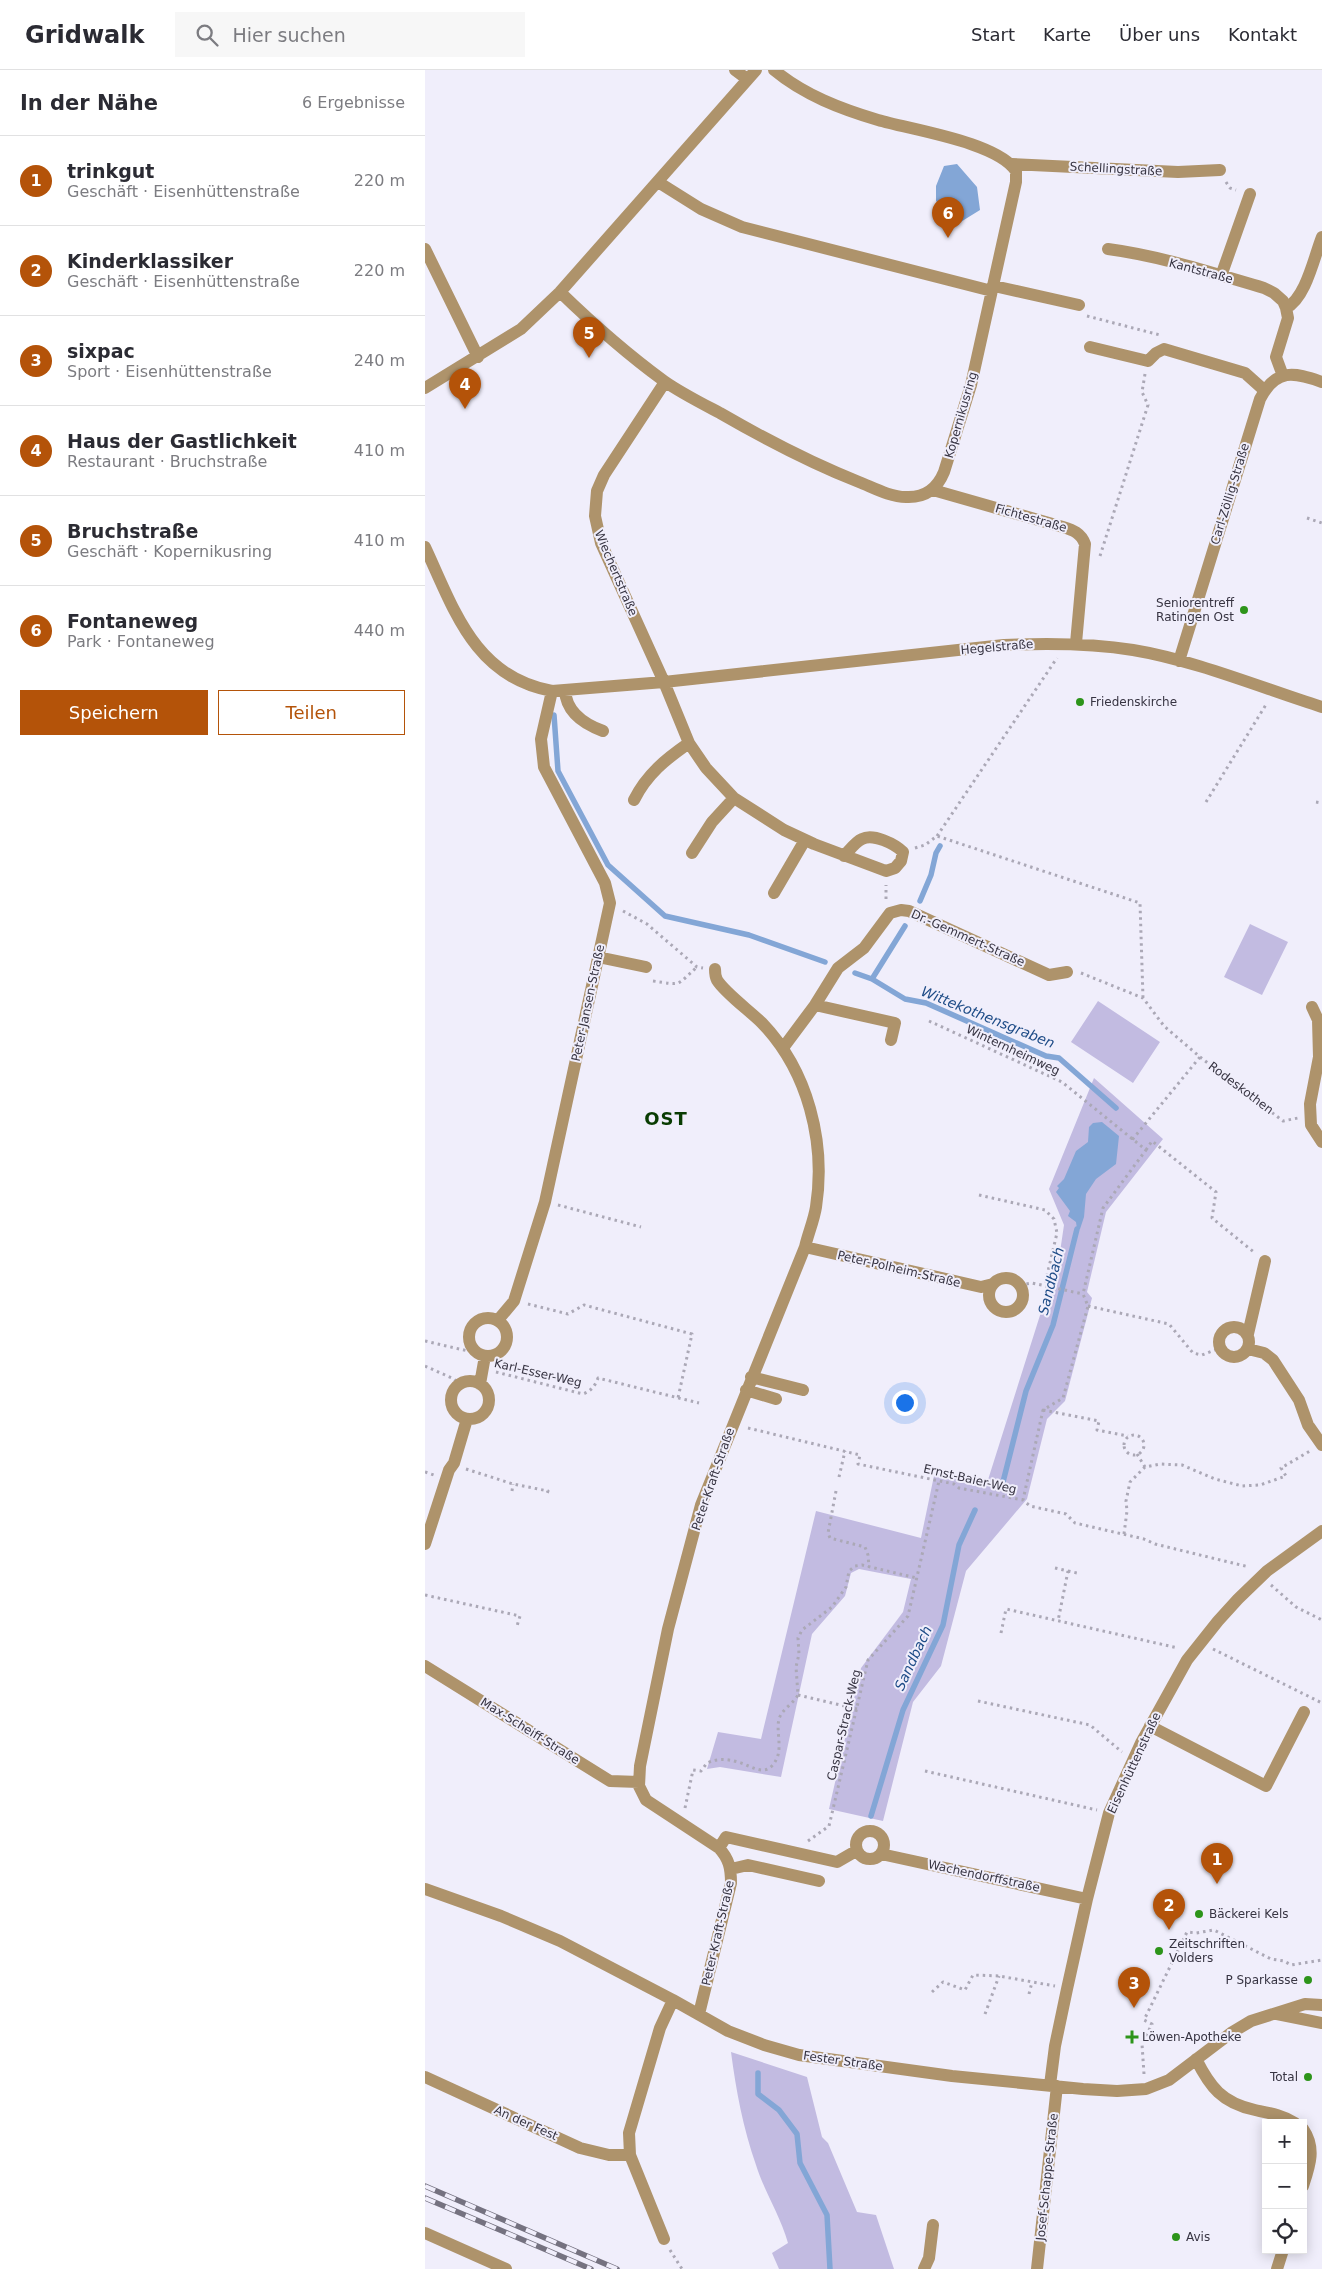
<!DOCTYPE html>
<html lang="de">
<head>
<meta charset="utf-8">
<style>
  body { margin:0; font-family:"DejaVu Sans",sans-serif; background:#f7f7f7; color:#2b2b33 }
  .controls { position:absolute; right:15px; bottom:15px; display:grid; overflow:hidden; border-radius:0px; box-shadow:0 2px 12px #0003 }
  .controls button { width:45px; height:45px; display:grid; place-items:center; padding:0; border:0; border-bottom:1px solid #e1e1e2; background:#fff; color:#2b2b33; font:25px sans-serif }
  .you { position:absolute; left:479px; top:1332px; width:18px; height:18px; margin:-12px; border:4px solid #fff; border-radius:50%; background:#1a73e8; box-shadow:0 0 0 8px #1a73e833 }
  .badge { display:grid; place-items:center; width:32px; height:32px; border-radius:50%; background:#b45309; color:#fff; font-size:16px; font-weight:700 }
  .pin { position:absolute; translate:-50% -41px; filter:drop-shadow(0 1px 2px #0008) }
  .pin::after { content:''; position:absolute; top:26px; width:18px; height:15px; background:inherit; clip-path:polygon(0 0,100% 0,50% 100%) }
  .list { margin:0; padding:0; list-style:none }
  h2 { display:flex; justify-content:space-between; align-items:center; height:65px; margin:0; padding:0 20px; font-size:21px }
  h2 small { font-size:16px; font-weight:400; color:#7c7c81 }
  .list li { display:grid; grid-template-columns:32px 1fr auto; gap:15px; align-items:center; box-sizing:border-box; height:90px; padding:0 20px; border-top:1px solid #e1e1e2 }
  .list b { display:block; font-size:19px; white-space:nowrap }
  .list p { margin:0; font-size:16px; white-space:nowrap; color:#7c7c81 }
  .list em { font-size:16px; font-style:normal; color:#7c7c81 }
  .actions { display:flex; gap:10px; padding:15px 20px }
  .actions a { flex:1; padding:11px 0; border:1px solid #b45309; border-radius:0px; text-align:center; font-size:18px; color:#b45309 }
  .actions .main { background:#b45309; color:#fff }
  .icon { flex:none; width:28px; height:28px; fill:none; stroke:currentColor; stroke-width:2; stroke-linecap:round; stroke-linejoin:round }
  .map { position:relative; flex:none; width:897px; height:2199px; overflow:hidden }
  header { display:flex; align-items:center; gap:30px; box-sizing:border-box; height:70px; padding:0 25px; background:#fff; border-bottom:1px solid #e1e1e2 }
  header strong { font-size:24px }
  nav { display:flex; gap:28px; margin-inline-start:auto; font-size:18px }
  .search { width:350px; height:45px; background:#f7f7f7; display:flex; align-items:center; gap:12px; box-sizing:border-box; padding:0 18px; border-radius:0px; color:#7c7c81; font-size:19px }
  main { display:flex }
  aside { flex:1; background:#fff }
  .map>svg:first-child { display:block }
  .green { fill:#c2bbe1 }
  .water { fill:#83a6d6 }
  .lines { fill:none; stroke-linecap:round; stroke-linejoin:round }
  .stream { stroke:#83a6d6; stroke-width:5.5 }
  .path { stroke:#aba8b6; stroke-width:3; stroke-dasharray:2.5 4; stroke-linecap:butt }
  .minor { stroke:#ae936b; stroke-width:12 }
  .rail-casing { stroke:#757280; stroke-width:5.5 }
  .rail { stroke:#f0eefb; stroke-width:4; stroke-dasharray:11; stroke-linecap:butt }
  .poi-dot { fill:#2d941a; stroke:#f0eefb; stroke-width:2 }
  .labels { text-anchor:middle; dominant-baseline:central; stroke-width:4; stroke-linejoin:round; paint-order:stroke }
  .street-label { font-size:12px; fill:#373442; stroke:#f0eefb }
  .poi-label { font-size:12px; fill:#373442; stroke:#f0eefb; text-anchor:start }
  .water-label { font-size:14px; font-style:italic; fill:#1e4c87; stroke:#f0eefb }
  .district-label { font-size:18px; font-weight:bold; letter-spacing:1px; fill:#093c02; stroke:#f0eefb }
</style>
</head>
<body>
<header>
<strong>Gridwalk</strong>
<div class="search"><svg class="icon" aria-label="search" viewBox="0 0 24 24"><circle cx="10" cy="10" r="6"/><path d="M15 15l6 6"/></svg>Hier suchen</div>
<nav><a>Start</a><a>Karte</a><a>Über uns</a><a>Kontakt</a></nav>
</header>
<main>
<aside>
<h2>In der Nähe<small>6 Ergebnisse</small></h2>
<ul class="list">
<li><span class="badge">1</span><div><b>trinkgut</b><p>Geschäft · Eisenhüttenstraße</p></div><em>220 m</em></li>
<li><span class="badge">2</span><div><b>Kinderklassiker</b><p>Geschäft · Eisenhüttenstraße</p></div><em>220 m</em></li>
<li><span class="badge">3</span><div><b>sixpac</b><p>Sport · Eisenhüttenstraße</p></div><em>240 m</em></li>
<li><span class="badge">4</span><div><b>Haus der Gastlichkeit</b><p>Restaurant · Bruchstraße</p></div><em>410 m</em></li>
<li><span class="badge">5</span><div><b>Bruchstraße</b><p>Geschäft · Kopernikusring</p></div><em>410 m</em></li>
<li><span class="badge">6</span><div><b>Fontaneweg</b><p>Park · Fontaneweg</p></div><em>440 m</em></li>
</ul>
<div class="actions"><a class="main">Speichern</a><a>Teilen</a></div>
</aside>
<div class="map">
<svg width="897" height="2199" viewBox="0 0 897 2199">
  <rect width="100%" height="100%" fill="#f0eefb"/>
  <!-- green -->
  <path class="green" d="M825 854 863 872 837 925 799 907Z
    M673 931 735 972 708 1013 646 972Z
    M669 1008 738 1069 681 1142 662 1222 667 1228 640 1331 622 1349 602 1429 541 1501 516 1596 488 1632 458 1751 404 1739 436 1598 478 1542 486 1509 434 1499 426 1503 420 1526 387 1564 356 1707 295 1697 282 1699 293 1662 336 1669 391 1441 496 1468 510 1401 562 1413 635 1182 639 1155 624 1119Z
    M306 1982 382 2007 397 2067 403 2073 432 2142 451 2145 469 2199H354L347 2183 363 2173C355 2145 339 2121 331 2095 318 2058 311 2020 306 1982Z"/>
  <!-- water -->
  <path class="water" d="M532 94 552 117 555 140 534 153 511 131V116L519 96Z
    M677 1052 694 1066 691 1094 671 1109 661 1124 659 1147 655 1159H652L651 1152 643 1146 645 1141 631 1122 634 1118 632 1116 639 1109 651 1081 663 1072 664 1057 668 1053Z"/>
  <g class="lines">
    <!-- stream -->
    <path class="stream" d="M129 645 133 701 183 795 240 846 324 865 400 892
      M495 831 506 805 511 783 515 776
      M480 856 447 909 480 929 501 933 621 986 634 988 691 1038
      M430 903 447 909
      M578 1412 601 1321 628 1255 652 1159
      M446 1746 478 1640 518 1555 534 1475 550 1440
      M333 2003V2024L354 2040 372 2064 375 2093 402 2145 405 2199"/>
    <!-- path -->
    <path class="path" d="M801 112 805 118 811 120
      M662 246 735 265
      M882 448 897 453
      M675 486 723 335 717 322 720 304
      M781 732 842 633
      M891 732 897 733
      M512 766 632 588
      M490 778 500 775 512 766 715 833 718 928
      M461 829V815
      M198 841 222 854 272 897 278 898
      M656 903 718 928 739 956 775 987 707 1070
      M228 911C257 915 250 917 272 897
      M504 951 637 1012 721 1080 678 1138 658 1224 663 1236 638 1328 618 1340 598 1430
      M775 987 858 1051 873 1048
      M721 1080 727 1071 791 1122 787 1148 830 1183
      M554 1125 620 1140 629 1149 632 1163 620 1214
      M133 1135 216 1157
      M595 1215 607 1213 658 1224
      M103 1234 143 1244 159 1235 267 1264 253 1328
      M663 1236 744 1254 768 1283 777 1285 795 1278
      M0 1271 43 1281 48 1279
      M0 1296 29 1309 35 1315
      M71 1302 158 1324C166 1321 170 1316 173 1308L274 1333
      M618 1340 674 1351 672 1360 703 1366
      M323 1358 435 1385 433 1394 529 1414 534 1418 598 1430 605 1436 641 1444 650 1453 719 1469 730 1474 824 1497
      M699 1375a10 10 0 1 1 20 0a10 10 0 1 1-20 0Z
      M712 1384 720 1397
      M41 1399 88 1414 123 1421 121 1426
      M0 1402 9 1405
      M414 1407 420 1381
      M87 1421 88 1414
      M411 1421 403 1463 405 1468 440 1477 443 1485 444 1497
      M699 1464 702 1441 701 1431 705 1412 720 1397 735 1394 757 1395 790 1409 817 1416 835 1415 861 1406 856 1398 885 1381
      M630 1498 643 1501 633 1551
      M643 1501 652 1503
      M846 1515 871 1537 897 1550
      M0 1525 95 1546 92 1556
      M576 1563 581 1539 753 1578
      M788 1579 897 1633
      M373 1625 432 1639
      M553 1631 665 1655 697 1682
      M500 1701 672 1740
      M260 1738 268 1700 276 1701 282 1693C293 1688 302 1689 313 1692 328 1696 342 1710 352 1688 357 1676 351 1661 354 1649 357 1639 368 1634 373 1625L371 1597 374 1584 373 1568 377 1560 407 1537 421 1517 424 1501 430 1496 437 1495 492 1508
      M383 1771 404 1756 443 1590 483 1546 514 1411
      M507 1922 518 1912 540 1920 548 1905 574 1906 630 1916
      M604 1924 607 1912
      M560 1944 574 1906
      M719 2004 717 1974 727 1954 719 1950 762 1862 771 1863 789 1860 846 1889 859 1891 866 1895 897 1890
      M245 2180 257 2199"/>
    <!-- minor -->
    <path class="minor" d="M310 0 322 9
      M587 94 753 102 795 100
      M233 112 276 139 317 157 567 221
      M0 179 53 287
      M683 179C736 186 787 203 839 218L849 223 858 231 861 238 863 248 851 287 858 306
      M796 206 825 124
      M569 216 654 235
      M135 222C168 254 202 284 239 311 256 323 276 333 295 343 340 369 386 393 434 412 449 418 465 427 481 427 500 428 512 419 519 402L546 315 591 112V101C572 72 487 60 453 50 416 39 379 25 349 0
      M861 238C881 228 889 187 897 167
      M665 277 723 291 731 283 739 279 820 303 839 320
      M240 312 179 405 172 421 170 446 176 473 239 612 264 673 281 698 309 728 359 760 389 774 461 801 470 798 476 791 478 782C470 774 448 763 437 769 430 772 424 781 419 786
      M0 318 96 259 135 222 331 0
      M508 420 638 457C648 460 656 463 660 474L651 573
      M0 477C29 539 49 607 127 621L239 612 579 575C623 573 665 573 708 580 769 590 837 618 897 637
      M754 591 835 329C851 298 869 302 897 312
      M140 620C141 642 159 654 178 661
      M209 730C222 704 241 689 264 673
      M267 783 287 752 309 728
      M349 823 380 770
      M173 887 221 897
      M390 935 470 953 466 970
      M887 937 893 950 894 987 885 1034 886 1055 897 1072
      M358 978 390 935 413 898 439 878 465 843 476 840 484 841 624 905 642 902
      M380 1177 556 1217 568 1214
      M564 1225a17 17 0 1 1 34 0a17 17 0 1 1-34 0Z
      M44 1267a19 19 0 1 1 38 0a19 19 0 1 1-38 0Z
      M73 1250 89 1231 120 1132 185 833 180 813 119 697 116 669 127 621
      M794 1272a15 15 0 1 1 30 0a15 15 0 1 1-30 0Z
      M823 1264 840 1191
      M823 1279 839 1283 848 1290 874 1330 883 1355 897 1375
      M326 1307 378 1320
      M26 1330a19 19 0 1 1 38 0a19 19 0 1 1-38 0Z
      M55 1314 60 1286
      M321 1320 351 1329
      M0 1474 24 1400 29 1393 42 1349
      M0 1596 185 1711 214 1712
      M725 1656 841 1716 879 1642
      M431 1775a14 14 0 1 1 28 0a14 14 0 1 1-28 0Z
      M294 1778 301 1767 412 1792 431 1781
      M456 1784 662 1829
      M306 1799 323 1795 394 1811
      M0 1819 76 1846 135 1871 248 1930 303 1961 339 1975 374 1985 527 2006 658 2019 692 2021 721 2019 744 2010 806 1963 826 1951 880 1934 897 1935
      M274 1944 306 1813C306 1798 304 1789 294 1778L221 1730 214 1716 215 1696 243 1559 276 1435 380 1177C383 1164 389 1150 391 1137 401 1072 383 1001 337 953 325 941 300 923 292 910 291 908 290 902 290 899
      M852 1944 897 1953
      M771 1989C785 2017 797 2033 830 2040 844 2043 857 2045 870 2053
      M0 2007 155 2078 184 2085H205
      M625 2015 630 1976 642 1919 662 1829 684 1743 716 1673 762 1590 793 1551 813 1529 842 1501 897 1461
      M878 2059C891 2078 885 2095 878 2116
      M0 2163 81 2199
      M239 2169 205 2085 204 2063 235 1958 248 1930
      M499 2199 504 2188 508 2155
      M612 2199 632 2016
      M852 2199 858 2180"/>
    <defs>
      <path id="rail" d="M0 2116 192 2199
        M0 2128 166 2199"/>
    </defs>
    <!-- rail casing -->
    <use href="#rail" class="rail-casing"/>
    <!-- rail -->
    <use href="#rail" class="rail"/>
  </g>
  <!-- markers -->
  <g class="poi-dot">
    <circle cx="819" cy="540" r="5"/>
    <circle cx="655" cy="632" r="5"/>
    <circle cx="774" cy="1844" r="5"/>
    <circle cx="734" cy="1881" r="5"/>
    <circle cx="883" cy="1910" r="5"/>
    <path d="M704.5 1959.5h5v5h5v5h-5v5h-5v-5h-5v-5h5z"/>
    <circle cx="883" cy="2007" r="5"/>
    <circle cx="751" cy="2167" r="5"/>
  </g>
  <g class="labels">
    <!-- street labels -->
    <g class="street-label">
      <text transform="translate(691 99) rotate(3)">Schellingstraße</text>
      <text transform="translate(776 201) rotate(15)">Kantstraße</text>
      <text transform="translate(536 345) rotate(-74)">Kopernikusring</text>
      <text transform="translate(805 424) rotate(-73)">Carl-Zöllig-Straße</text>
      <text transform="translate(606 448) rotate(16)">Fichtestraße</text>
      <text transform="translate(191 503) rotate(67)">Wiechertstraße</text>
      <text transform="translate(572 577) rotate(-5)">Hegelstraße</text>
      <text transform="translate(543 868) rotate(24)">Dr.-Gemmert-Straße</text>
      <text transform="translate(163 933) rotate(-78)">Peter-Jansen-Straße</text>
      <text transform="translate(588 980) rotate(25)">Winternheimweg</text>
      <text transform="translate(816 1018) rotate(37)">Rodeskothen</text>
      <text transform="translate(474 1199) rotate(13)">Peter-Polheim-Straße</text>
      <text transform="translate(113 1303) rotate(13)">Karl-Esser-Weg</text>
      <text transform="translate(288 1409) rotate(-71)">Peter-Kraft-Straße</text>
      <text transform="translate(545 1409) rotate(13)">Ernst-Baier-Weg</text>
      <text transform="translate(419 1655) rotate(-77)">Caspar-Strack-Weg</text>
      <text transform="translate(105 1661) rotate(32)">Max-Scheiff-Straße</text>
      <text transform="translate(709 1693) rotate(-65)">Eisenhüttenstraße</text>
      <text transform="translate(559 1806) rotate(12)">Wachendorffstraße</text>
      <text transform="translate(293 1863) rotate(-77)">Peter-Kraft-Straße</text>
      <text transform="translate(418 1991) rotate(8)">Fester Straße</text>
      <text transform="translate(101 2053) rotate(24)">An der Fest</text>
      <text transform="translate(622 2107) rotate(-84)">Josef-Schappe-Straße</text>
    </g>
    <!-- poi labels -->
    <g class="poi-label">
      <text x="809" y="533" text-anchor="end">Seniorentreff<tspan x="809" dy="14">Ratingen Ost</tspan></text>
      <text x="665" y="632">Friedenskirche</text>
      <text x="784" y="1844">Bäckerei Kels</text>
      <text x="744" y="1874">Zeitschriften<tspan x="744" dy="14">Volders</tspan></text>
      <text x="873" y="1910" text-anchor="end">P Sparkasse</text>
      <text x="717" y="1967">Löwen-Apotheke</text>
      <text x="873" y="2007" text-anchor="end">Total</text>
      <text x="761" y="2167">Avis</text>
    </g>
    <!-- water labels -->
    <g class="water-label">
      <text transform="translate(563 947) rotate(22)">Wittekothensgraben</text>
      <text transform="translate(626 1211) rotate(-76)">Sandbach</text>
      <text transform="translate(488 1588) rotate(-65)">Sandbach</text>
    </g>
    <!-- district labels -->
    <g class="district-label">
      <text x="241" y="1048">OST</text>
    </g>
  </g>
</svg>
<div class="controls">
<button>+</button>
<button>−</button>
<button><svg class="icon" aria-label="locate" viewBox="0 0 24 24"><circle cx="12" cy="12" r="6"/><path d="M12 2v4M12 18v4M2 12h4M18 12h4"/></svg></button>
</div>
<div class="you"></div>
<div class="pin badge" style="left:792px;top:1814px">1</div>
<div class="pin badge" style="left:744px;top:1860px">2</div>
<div class="pin badge" style="left:709px;top:1938px">3</div>
<div class="pin badge" style="left:40px;top:339px">4</div>
<div class="pin badge" style="left:164px;top:288px">5</div>
<div class="pin badge" style="left:523px;top:168px">6</div>
</div>
</main>
</body>
</html>
